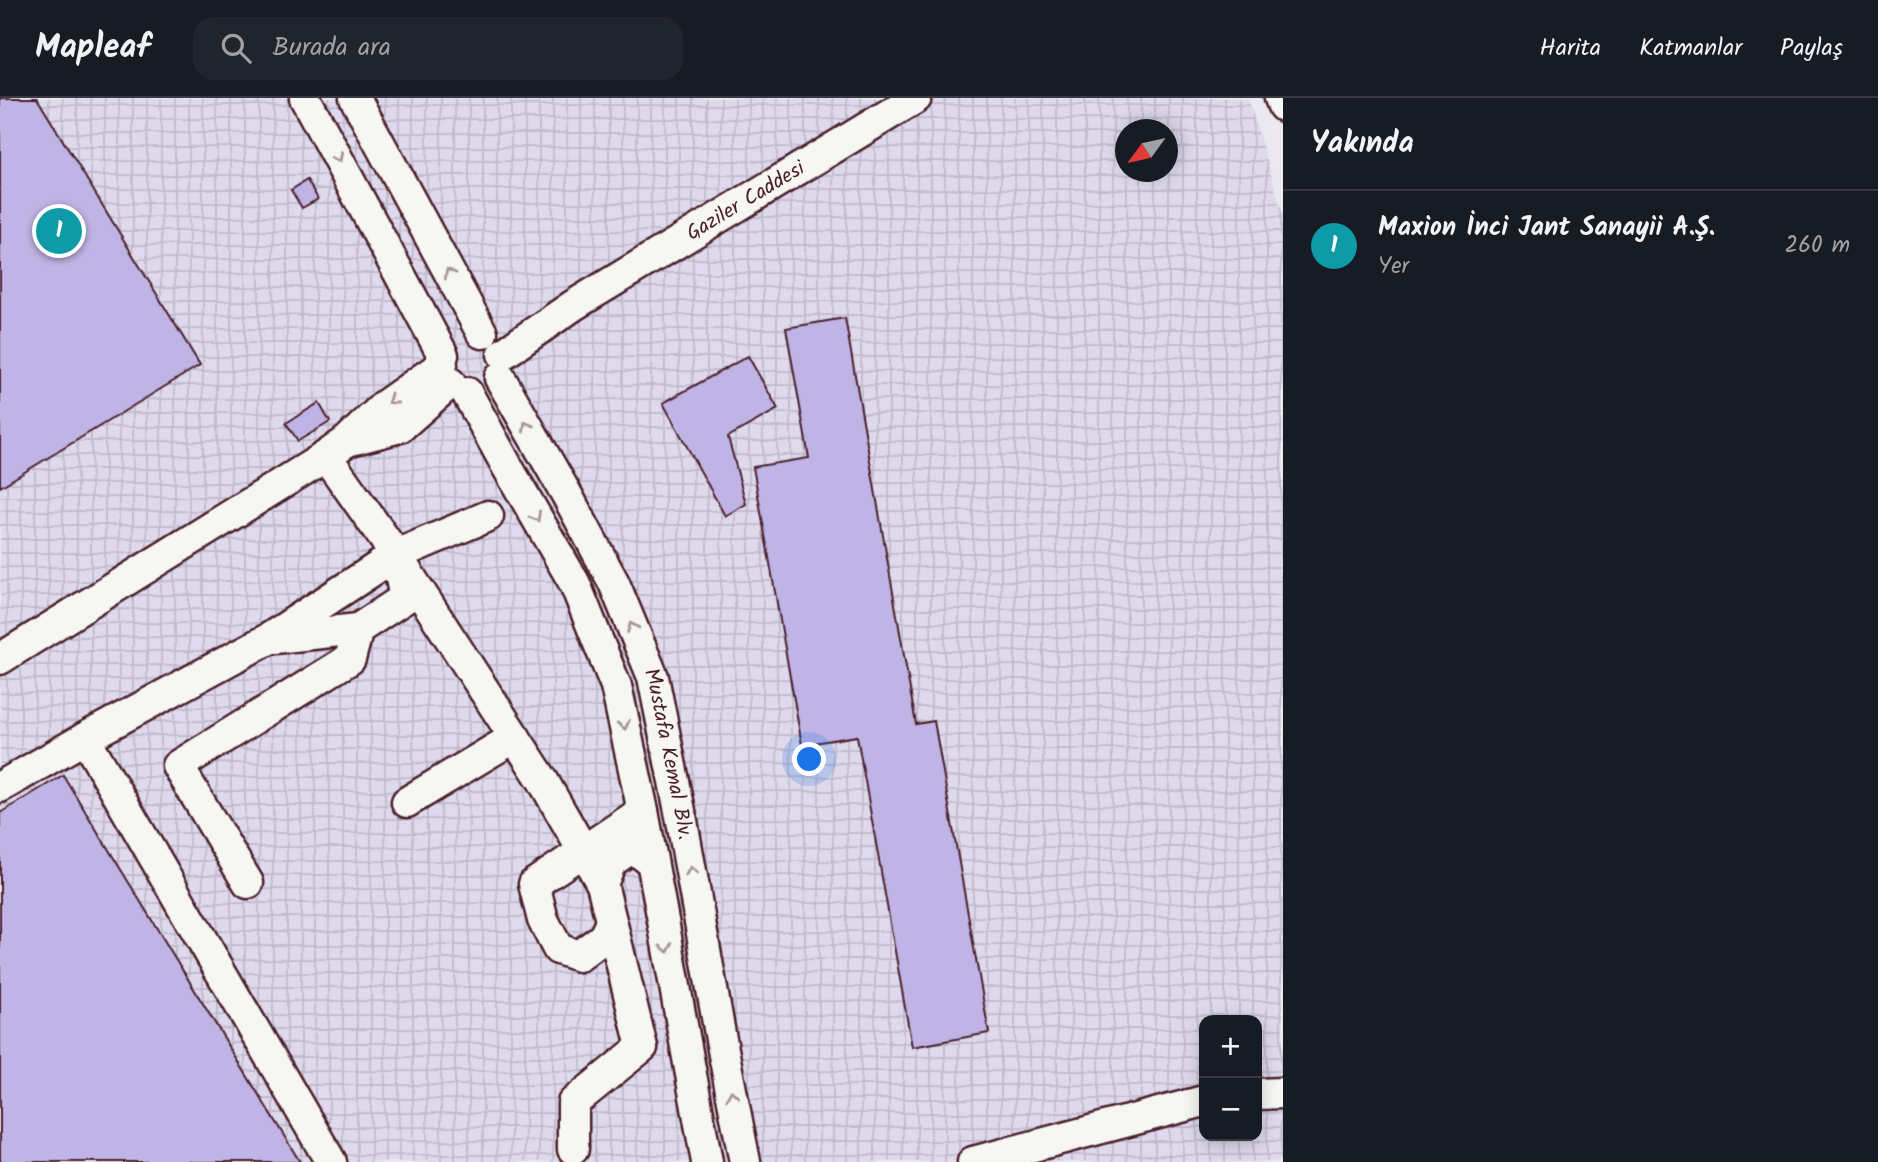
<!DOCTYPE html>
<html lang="tr">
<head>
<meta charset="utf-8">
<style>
  body { margin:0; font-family:Kalam,sans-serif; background:#20242c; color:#f1f3f6 }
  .controls { position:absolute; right:21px; bottom:21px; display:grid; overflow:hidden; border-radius:14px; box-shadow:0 4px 18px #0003 }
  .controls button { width:63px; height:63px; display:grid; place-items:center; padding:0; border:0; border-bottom:2px solid #363941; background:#171b24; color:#f1f3f6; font:35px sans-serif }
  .compass { position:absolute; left:1115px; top:21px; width:63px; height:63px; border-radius:50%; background:#171b24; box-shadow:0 4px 18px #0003; rotate:237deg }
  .you { position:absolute; left:810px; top:662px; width:24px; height:24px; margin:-18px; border:5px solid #fff; border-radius:50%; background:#1a73e8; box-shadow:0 0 0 10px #1a73e833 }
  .badge { display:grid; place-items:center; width:46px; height:46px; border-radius:50%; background:#db2777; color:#fff; font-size:23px; font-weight:700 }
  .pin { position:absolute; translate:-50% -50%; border:4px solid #fff; box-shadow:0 2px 7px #0006 }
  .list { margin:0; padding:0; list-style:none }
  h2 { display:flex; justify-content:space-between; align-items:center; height:91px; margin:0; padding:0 28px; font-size:30px }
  h2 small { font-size:23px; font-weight:400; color:#9ea1a6 }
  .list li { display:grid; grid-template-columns:46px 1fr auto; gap:21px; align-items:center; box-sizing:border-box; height:112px; padding:0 28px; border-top:2px solid #363941 }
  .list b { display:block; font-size:26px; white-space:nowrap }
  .list p { margin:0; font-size:23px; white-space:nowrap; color:#9ea1a6 }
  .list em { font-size:23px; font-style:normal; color:#9ea1a6 }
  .icon { flex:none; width:38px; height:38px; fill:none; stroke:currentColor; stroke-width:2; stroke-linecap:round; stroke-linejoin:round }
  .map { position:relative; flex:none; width:1283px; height:1064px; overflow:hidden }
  header { display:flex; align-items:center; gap:42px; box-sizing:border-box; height:98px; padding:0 35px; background:#171b24; border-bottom:2px solid #363941 }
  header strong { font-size:33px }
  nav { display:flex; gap:38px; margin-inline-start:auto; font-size:24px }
  .search { width:490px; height:63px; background:#20242c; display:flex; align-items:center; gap:18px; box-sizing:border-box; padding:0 24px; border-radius:21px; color:#9ea1a6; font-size:26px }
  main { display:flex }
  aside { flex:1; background:#171b24 }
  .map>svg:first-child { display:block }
  .industrial { fill:url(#industrial-grid); fill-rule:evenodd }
  .building { fill:#bfb4e5; stroke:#4a1f2b; stroke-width:2 }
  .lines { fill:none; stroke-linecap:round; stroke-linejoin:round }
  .minor-casing { stroke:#4a1f2b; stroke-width:35 }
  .minor { stroke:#f6f6f2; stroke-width:30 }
  .oneway { stroke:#a99598 }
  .labels { text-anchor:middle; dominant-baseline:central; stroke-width:5; stroke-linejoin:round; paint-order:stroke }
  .street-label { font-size:21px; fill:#4a1f2b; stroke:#f6f6f2 }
</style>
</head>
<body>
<header>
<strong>Mapleaf</strong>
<div class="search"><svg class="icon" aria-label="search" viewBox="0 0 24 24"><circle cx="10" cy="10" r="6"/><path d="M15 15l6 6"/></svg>Burada ara</div>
<nav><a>Harita</a><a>Katmanlar</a><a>Paylaş</a></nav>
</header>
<main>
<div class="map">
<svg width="1283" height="1064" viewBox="0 0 1283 1064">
  <defs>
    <pattern id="industrial-grid" width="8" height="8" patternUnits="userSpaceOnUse" patternTransform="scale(1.75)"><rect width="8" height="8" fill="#ded9ec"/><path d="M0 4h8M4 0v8" fill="none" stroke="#c0bacb"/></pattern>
  </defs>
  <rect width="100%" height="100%" fill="#ebe9ef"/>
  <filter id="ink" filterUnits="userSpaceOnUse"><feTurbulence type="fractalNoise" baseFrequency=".0143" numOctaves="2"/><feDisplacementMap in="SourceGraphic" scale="14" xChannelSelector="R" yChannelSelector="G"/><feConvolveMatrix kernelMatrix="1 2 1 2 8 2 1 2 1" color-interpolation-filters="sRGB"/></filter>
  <g filter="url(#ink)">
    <!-- industrial -->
    <path class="industrial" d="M0 0H1248L1283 116V1064H0ZM1126 32H1168V74H1126ZM1204 922H1257V1038H1204Z"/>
    <!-- building -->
    <path class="building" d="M0 0H37L200 267 0 389Z
      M307 82 318 101 302 110 291 92Z
      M845 220 916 626 934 623 989 935 912 949 857 638 802 647 753 369 809 360 786 230Z
      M748 258 778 311 728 339 746 406 725 418 663 305Z
      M319 305 330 324 298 343 286 325Z
      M63 677 300 1064H0V715Z"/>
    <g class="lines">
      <defs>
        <g id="minor">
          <path d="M305 0 443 257"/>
          <path d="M355 0 482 235"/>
          <path d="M1280 0 1283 8"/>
          <path id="s1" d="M503 256 574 207 916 0"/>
          <path id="s2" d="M500 280 567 397 614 485 653 579 682 723 720 936 745 1064"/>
          <path d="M467 295 508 370 575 486 616 588 643 713 707 1064"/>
          <path d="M351 342 400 329 450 285"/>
          <path d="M396 457 488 418"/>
          <path d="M275 540 358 531"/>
          <path d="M0 561 326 358 347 343 385 307 442 267"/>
          <path d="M85 640 331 1064"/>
          <path d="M0 689 85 640 268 541 396 457 542 681 602 786 642 949 573 1005V1051"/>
          <path d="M407 704 515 639"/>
          <path d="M248 785 178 668 350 561 358 531 405 500 396 457 326 358"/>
          <path d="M602 786 611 764 627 753H637L651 763"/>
          <path d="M611 824 604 839 579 858 558 851 543 822 534 786 643 713"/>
          <path d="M1257 996 1283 995"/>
          <path d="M973 1064 1204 1003"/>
        </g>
      </defs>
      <!-- minor casing -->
      <use href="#minor" class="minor-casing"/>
      <!-- minor -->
      <use href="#minor" class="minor"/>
    </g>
    <!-- one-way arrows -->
    <defs><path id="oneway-chevron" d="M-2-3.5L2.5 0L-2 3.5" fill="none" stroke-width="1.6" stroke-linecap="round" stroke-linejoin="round" transform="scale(1.75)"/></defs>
    <g class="oneway">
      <use href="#oneway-chevron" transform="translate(338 60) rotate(62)"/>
      <use href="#oneway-chevron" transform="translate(449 175) rotate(-118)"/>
      <use href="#oneway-chevron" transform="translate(392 302) rotate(144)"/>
      <use href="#oneway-chevron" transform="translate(527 328) rotate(-120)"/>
      <use href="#oneway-chevron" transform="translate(536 419) rotate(60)"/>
      <use href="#oneway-chevron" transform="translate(632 529) rotate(-113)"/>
      <use href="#oneway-chevron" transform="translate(624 627) rotate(78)"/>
      <use href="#oneway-chevron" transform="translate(691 773) rotate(-100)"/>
      <use href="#oneway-chevron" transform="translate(667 850) rotate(79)"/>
      <use href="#oneway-chevron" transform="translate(732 997) rotate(-101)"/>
    </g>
  </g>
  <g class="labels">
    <!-- street labels -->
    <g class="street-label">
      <text stroke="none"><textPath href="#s1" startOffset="287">Gaziler Caddesi</textPath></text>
      <text stroke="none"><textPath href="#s2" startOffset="415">Mustafa Kemal Blv.</textPath></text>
    </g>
  </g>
</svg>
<div class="controls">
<button>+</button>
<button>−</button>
</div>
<svg class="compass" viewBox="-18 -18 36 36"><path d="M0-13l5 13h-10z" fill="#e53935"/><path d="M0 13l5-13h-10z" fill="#9ea1a6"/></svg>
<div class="you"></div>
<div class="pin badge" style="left:59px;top:133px;background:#0f9aa8">1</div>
</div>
<aside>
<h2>Yakında<small></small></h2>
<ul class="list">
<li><span class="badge" style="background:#0f9aa8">1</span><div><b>Maxion İnci Jant Sanayii A.Ş.</b><p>Yer</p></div><em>260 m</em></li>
</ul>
</aside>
</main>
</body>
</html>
